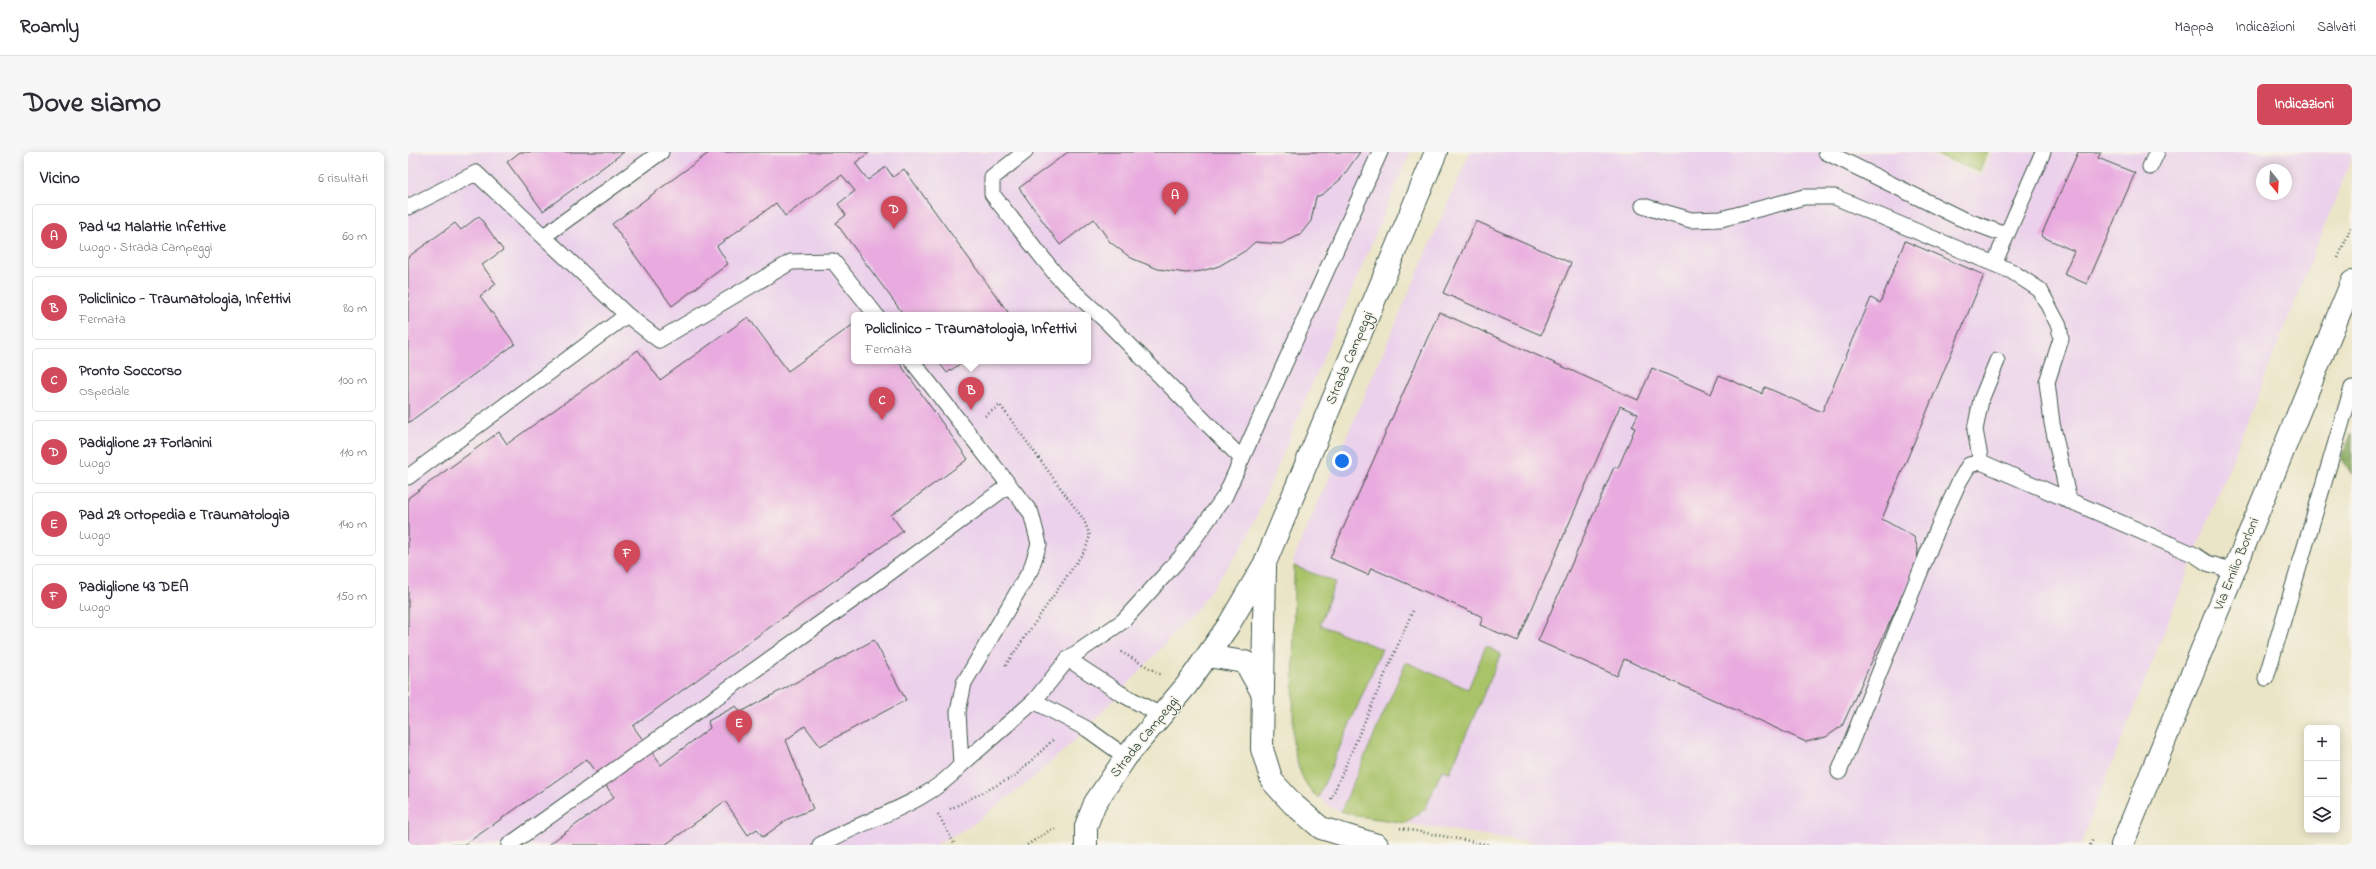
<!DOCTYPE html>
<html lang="it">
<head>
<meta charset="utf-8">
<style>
  body { margin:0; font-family:"Indie Flower",sans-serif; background:#f7f7f7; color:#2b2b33 }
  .controls { position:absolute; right:12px; bottom:12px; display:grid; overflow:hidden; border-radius:6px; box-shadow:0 2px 10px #0003 }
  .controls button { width:36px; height:36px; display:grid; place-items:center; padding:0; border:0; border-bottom:1px solid #e1e1e2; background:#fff; color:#2b2b33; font:20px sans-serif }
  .compass { position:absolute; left:1848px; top:12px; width:36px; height:36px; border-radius:50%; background:#fff; box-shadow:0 2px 10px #0003; rotate:162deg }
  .you { position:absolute; left:934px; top:309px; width:14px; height:14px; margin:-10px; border:3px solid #fff; border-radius:50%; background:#1a73e8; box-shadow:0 0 0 6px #1a73e833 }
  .badge { display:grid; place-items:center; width:26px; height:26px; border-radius:50%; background:#d1495b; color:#fff; font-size:13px; font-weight:700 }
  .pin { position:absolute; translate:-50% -33px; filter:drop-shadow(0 1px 2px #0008) }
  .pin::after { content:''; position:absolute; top:21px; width:14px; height:12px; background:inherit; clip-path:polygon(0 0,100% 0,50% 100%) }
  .popup { position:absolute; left:443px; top:160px; width:240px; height:52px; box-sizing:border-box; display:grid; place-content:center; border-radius:6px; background:#fff; filter:drop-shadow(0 1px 3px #0005); font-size:13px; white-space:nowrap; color:#7c7c81 }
  .popup b { font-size:15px; color:#2b2b33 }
  .popup::after { content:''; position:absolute; left:50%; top:100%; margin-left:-8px; border:8px solid transparent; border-top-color:#fff }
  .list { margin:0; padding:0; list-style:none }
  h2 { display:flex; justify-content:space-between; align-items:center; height:52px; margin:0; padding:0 16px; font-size:17px }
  h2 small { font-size:13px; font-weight:400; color:#7c7c81 }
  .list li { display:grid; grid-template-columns:26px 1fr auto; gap:12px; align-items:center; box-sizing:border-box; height:64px; margin:0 8px 8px; padding:0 8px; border:1px solid #e1e1e2; border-radius:6px }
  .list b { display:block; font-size:15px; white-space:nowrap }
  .list p { margin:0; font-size:13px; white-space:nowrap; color:#7c7c81 }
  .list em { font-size:13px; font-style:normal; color:#7c7c81 }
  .icon { flex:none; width:22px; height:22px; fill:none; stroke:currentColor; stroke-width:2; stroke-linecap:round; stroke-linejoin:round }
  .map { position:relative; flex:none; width:1944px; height:693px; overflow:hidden; border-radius:6px }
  header { display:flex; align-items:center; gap:24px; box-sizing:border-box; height:56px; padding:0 20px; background:#fff; border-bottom:1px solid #e1e1e2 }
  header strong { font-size:19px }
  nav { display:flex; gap:22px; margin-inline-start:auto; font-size:14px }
  .intro { display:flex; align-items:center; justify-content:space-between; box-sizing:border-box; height:96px; padding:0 24px }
  h1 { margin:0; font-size:28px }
  .button { padding:10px 18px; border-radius:6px; background:#d1495b; color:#fff; font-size:14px; font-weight:700 }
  main { display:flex; gap:24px; padding:0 24px }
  aside { flex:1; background:#fff; border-radius:6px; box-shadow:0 2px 10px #0003 }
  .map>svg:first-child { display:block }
  .built { fill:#ebd1eb; fill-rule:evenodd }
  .green { fill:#a9c369; stroke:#64804e }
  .forest { fill:#86a95d; stroke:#527348 }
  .building { fill:#e9abdf }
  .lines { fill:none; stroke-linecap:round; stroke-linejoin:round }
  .service-casing { stroke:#3e564a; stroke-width:17 }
  .minor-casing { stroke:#3e564a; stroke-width:24 }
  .path { stroke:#3e564a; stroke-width:2.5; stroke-dasharray:1 3; stroke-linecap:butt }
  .service { stroke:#fff; stroke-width:15 }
  .minor { stroke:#fff; stroke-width:22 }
  .labels { text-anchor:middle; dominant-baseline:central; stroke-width:3; stroke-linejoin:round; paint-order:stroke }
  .street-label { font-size:14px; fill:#1f3d34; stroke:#f7f3e8 }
</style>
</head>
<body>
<header>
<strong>Roamly</strong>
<nav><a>Mappa</a><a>Indicazioni</a><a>Salvati</a></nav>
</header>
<div class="intro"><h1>Dove siamo</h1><a class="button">Indicazioni</a></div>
<main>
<aside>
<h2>Vicino<small>6 risultati</small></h2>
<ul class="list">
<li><span class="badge">A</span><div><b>Pad 42 Malattie Infettive</b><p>Luogo · Strada Campeggi</p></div><em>60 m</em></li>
<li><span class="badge">B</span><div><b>Policlinico - Traumatologia, Infettivi</b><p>Fermata</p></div><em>80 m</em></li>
<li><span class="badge">C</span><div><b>Pronto Soccorso</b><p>Ospedale</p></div><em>100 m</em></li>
<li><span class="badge">D</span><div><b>Padiglione 27 Forlanini</b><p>Luogo</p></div><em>110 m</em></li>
<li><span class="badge">E</span><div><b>Pad 29: Ortopedia e Traumatologia</b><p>Luogo</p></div><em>140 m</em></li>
<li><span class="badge">F</span><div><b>Padiglione 43 DEA</b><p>Luogo</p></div><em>150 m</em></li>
</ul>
</aside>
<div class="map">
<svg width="1944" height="693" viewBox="0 0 1944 693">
  <rect width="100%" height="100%" fill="#f7f3e8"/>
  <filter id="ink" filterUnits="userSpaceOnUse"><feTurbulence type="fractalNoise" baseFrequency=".025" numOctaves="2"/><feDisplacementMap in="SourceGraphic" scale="8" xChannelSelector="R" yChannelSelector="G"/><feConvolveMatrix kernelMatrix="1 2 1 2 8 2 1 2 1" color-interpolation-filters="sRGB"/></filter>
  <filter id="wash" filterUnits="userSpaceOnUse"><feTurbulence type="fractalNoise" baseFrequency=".012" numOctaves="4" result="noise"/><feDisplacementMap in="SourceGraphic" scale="16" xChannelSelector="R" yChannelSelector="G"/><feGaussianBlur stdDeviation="0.9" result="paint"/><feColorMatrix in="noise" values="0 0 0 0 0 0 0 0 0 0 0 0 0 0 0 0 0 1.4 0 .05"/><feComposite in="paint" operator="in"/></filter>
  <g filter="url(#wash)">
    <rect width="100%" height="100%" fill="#ebe5c7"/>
    <!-- built -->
    <path class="built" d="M0 0H1002L838 389 792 453 679 577 624 627 564 673 527 693H0ZM446 163H680V209H446Z
      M1062 0H1516L1573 24 1584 0H1944V5L1672 693H1142L949 664 924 656 905 641 888 613 885 591 886 406ZM1854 18H1878V42H1854Z"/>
    <!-- green -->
    <path class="green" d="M1522 0H1580L1571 20Z
      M886 414 927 430 912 473 974 497 910 646C894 632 888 611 885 591Z
      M1078 494 1093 502 1042 620 1034 618 1017 657 998 671 949 664 933 659 998 510 1060 537Z"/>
    <!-- forest -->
    <path class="forest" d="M1944 281V323L1933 305Z"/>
    <g id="blocks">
      <!-- building -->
      <path class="building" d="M112 0H216L135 59 99 10Z
        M302 0H462L447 11 460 28 478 15 485 25 496 17 602 163H496L428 71 438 63 430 52 447 39 434 23 377 64 368 51 309 94 320 112 264 154 204 72Z
        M660 0H952L933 27 915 42 908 45 903 69 892 83 873 92 847 90 837 99 811 114 794 119 778 121 750 117 723 106 702 90 686 67 652 93 611 36Z
        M1670 0H1693L1690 6 1727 21 1679 132 1656 122 1666 99 1633 84Z
        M71 64 95 98 74 113 88 132 72 144 107 192 0 271V105L47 71 53 78Z
        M1068 69 1163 111 1133 183 1035 141Z
        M1497 89 1576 123 1474 367 1506 385 1510 397 1509 411 1434 574 1418 585 1398 590 1216 507 1209 524 1130 489 1206 315 1210 316 1227 276 1224 275 1230 262 1212 254 1110 489 1072 473 1075 465 963 416 960 423 922 406 1031 160 1230 248 1244 216 1303 242 1311 223 1354 242 1357 235 1414 260 1463 146 1472 151Z
        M340 165 380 219 446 172V209H490L560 307 483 363 495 379 225 574 253 613 302 576 300 569 328 554 333 560 466 488 498 548 412 594 397 574 378 588 405 657 380 667 355 685 349 677 340 683 317 649 257 693H140L206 645 179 607 56 693H0V346L91 280 99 292 230 198 252 228Z
        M530 209H556L539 221Z"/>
    </g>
  </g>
  <g filter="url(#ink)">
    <use href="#blocks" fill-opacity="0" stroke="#3e564a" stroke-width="1"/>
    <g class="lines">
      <defs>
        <path id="service" d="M617 0 584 26V42L649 124 699 170 834 307
          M1418 0 1552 66 1598 83
          M1635 0 1586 112 1603 119 1632 138 1651 174 1653 187 1639 230 1644 271 1661 349
          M1742 15 1749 0
          M1235 54 1283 68 1313 67 1396 45H1427L1586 112
          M0 55 68 21 219 163 251 188 383 110 425 109 468 163
          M136 84 253 0
          M504 209 623 361 631 392 623 417 556 531 550 560 553 613 626 549 660 507 715 469 773 405 817 344 972 0
          M1573 310 1567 278 1573 248 1589 209
          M0 325 219 163
          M660 507 712 541 754 564
          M1858 526 1944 236
          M626 549 679 577 718 605
          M1431 620 1530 376 1551 330 1561 313 1573 310 1787 403 1799 411 1826 419
          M101 693 442 450 601 333
          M412 693C458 666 517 654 553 613"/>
        <path id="minor" d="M857 413 854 597 864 629 885 652 913 676 969 693
          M799 504 837 510 855 542
          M678 693V674L687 651 718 605 778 534 820 474 857 411 1028 0
          M1714 693 1944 130"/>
      </defs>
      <!-- service casing -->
      <use href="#service" class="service-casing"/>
      <!-- minor casing -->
      <use href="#minor" class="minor-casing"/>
      <!-- path -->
      <path class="path" d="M1930 106 1944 73
        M577 264 592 253 676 368 682 384 677 398 597 514
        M713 500 752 522
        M923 647 1005 458
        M542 657 607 624 646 587
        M530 662 547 693
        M992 676 1082 693
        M619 693 644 677H650
        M1682 693 1685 687"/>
      <!-- service -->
      <use href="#service" class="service"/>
      <!-- minor -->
      <use href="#minor" class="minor"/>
    </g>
  </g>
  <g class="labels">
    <!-- street labels -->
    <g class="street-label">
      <text transform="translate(942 206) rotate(-67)">Strada Campeggi</text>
      <text transform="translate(1829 412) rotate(-68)">Via Emilio Borloni</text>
      <text transform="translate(737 585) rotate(-51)">Strada Campeggi</text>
    </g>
  </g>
</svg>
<div class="controls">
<button>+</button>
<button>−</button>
<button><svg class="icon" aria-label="layers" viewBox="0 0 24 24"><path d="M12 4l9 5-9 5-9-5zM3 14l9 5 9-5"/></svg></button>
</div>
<svg class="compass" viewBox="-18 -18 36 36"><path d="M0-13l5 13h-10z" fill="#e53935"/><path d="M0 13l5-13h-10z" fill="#7c7c81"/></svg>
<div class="you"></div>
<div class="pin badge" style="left:767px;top:63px">A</div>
<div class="pin badge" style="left:563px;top:258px">B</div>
<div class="popup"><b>Policlinico - Traumatologia, Infettivi</b>Fermata</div>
<div class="pin badge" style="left:474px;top:268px">C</div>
<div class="pin badge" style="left:486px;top:77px">D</div>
<div class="pin badge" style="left:331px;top:591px">E</div>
<div class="pin badge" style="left:219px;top:421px">F</div>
</div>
</main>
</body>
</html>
